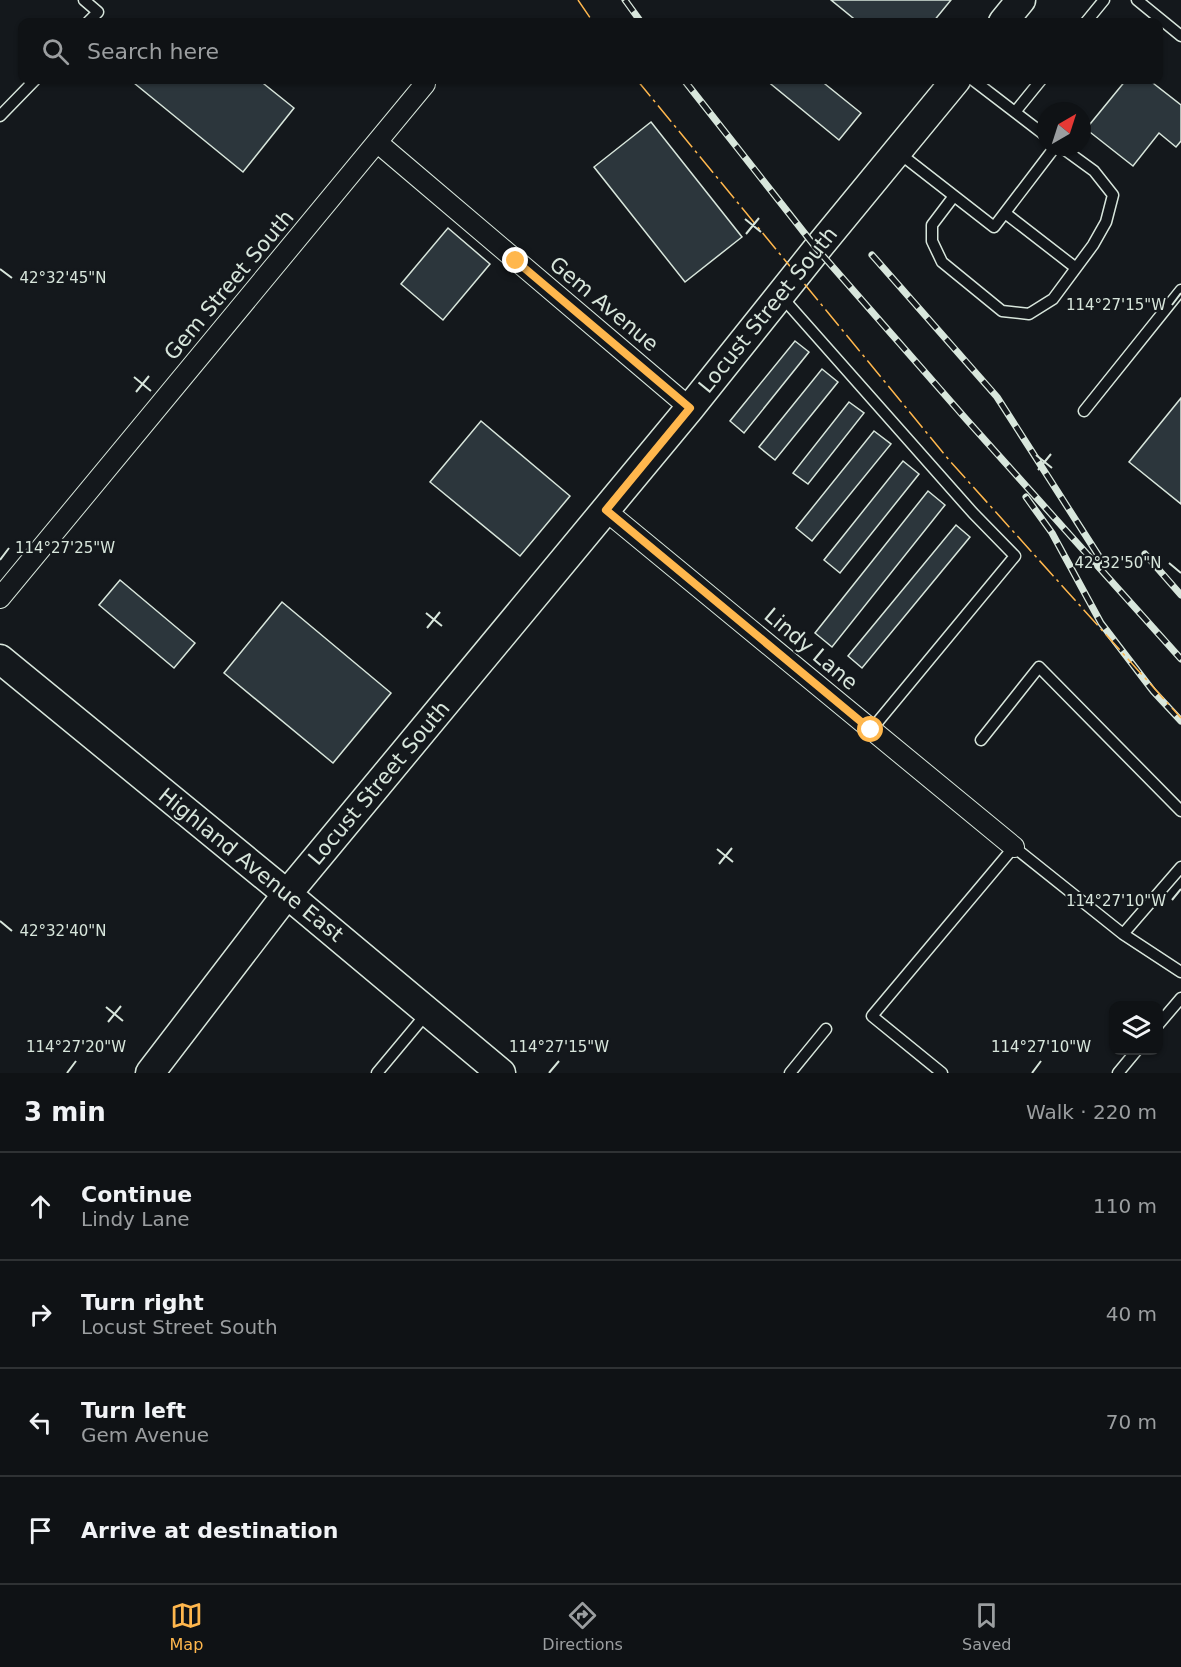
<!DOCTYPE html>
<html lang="en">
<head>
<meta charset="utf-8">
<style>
  body { margin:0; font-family:"DejaVu Sans",sans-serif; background:#1d2022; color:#f1f3f6 }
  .controls { position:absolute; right:18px; bottom:18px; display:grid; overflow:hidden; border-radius:12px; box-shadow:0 2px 4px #0004 }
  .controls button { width:54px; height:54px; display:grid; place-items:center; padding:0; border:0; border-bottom:2px solid #2f3234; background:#0f1215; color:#f1f3f6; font:30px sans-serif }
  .compass { position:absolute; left:1037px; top:102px; width:54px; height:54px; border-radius:50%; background:#0f1215; box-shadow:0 2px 4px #0004; rotate:39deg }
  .stop { position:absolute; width:18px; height:18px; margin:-14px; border:4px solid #ffb74d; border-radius:50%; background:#fff }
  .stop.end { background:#ffb74d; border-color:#fff; box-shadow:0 2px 6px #0008 }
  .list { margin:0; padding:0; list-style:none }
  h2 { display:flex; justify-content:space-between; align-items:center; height:78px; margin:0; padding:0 24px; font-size:26px }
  h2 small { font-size:20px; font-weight:400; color:#9b9ea0 }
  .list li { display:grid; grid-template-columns:39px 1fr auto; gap:18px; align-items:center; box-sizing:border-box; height:108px; padding:0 24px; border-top:2px solid #2f3234 }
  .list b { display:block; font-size:22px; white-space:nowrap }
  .list p { margin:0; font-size:20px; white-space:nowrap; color:#9b9ea0 }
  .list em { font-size:20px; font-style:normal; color:#9b9ea0 }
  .icon { flex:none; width:33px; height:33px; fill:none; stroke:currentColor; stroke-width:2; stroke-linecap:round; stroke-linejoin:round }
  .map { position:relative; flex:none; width:1181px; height:1073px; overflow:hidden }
  .search { position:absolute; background:#0f1215; box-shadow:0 2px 4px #0004; left:18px; right:18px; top:18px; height:66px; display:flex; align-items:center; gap:15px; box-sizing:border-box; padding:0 21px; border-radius:12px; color:#9b9ea0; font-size:22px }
  .sheet { height:510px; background:#0f1215 }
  nav { display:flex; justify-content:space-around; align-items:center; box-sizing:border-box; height:84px; border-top:2px solid #2f3234; background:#0f1215; font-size:16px; color:#9b9ea0 }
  nav a { display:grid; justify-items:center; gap:3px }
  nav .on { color:#ffb74d }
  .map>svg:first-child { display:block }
  .building { fill:#2c363c; stroke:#d8e6dc; stroke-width:1.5 }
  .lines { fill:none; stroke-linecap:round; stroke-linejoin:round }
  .lane-casing { stroke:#d8e6dc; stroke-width:13 }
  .street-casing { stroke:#d8e6dc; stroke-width:22 }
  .secondary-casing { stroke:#d8e6dc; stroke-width:31 }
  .lane { stroke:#14181c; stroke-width:10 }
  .street { stroke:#14181c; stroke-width:20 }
  .secondary { stroke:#14181c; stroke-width:28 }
  .rail-casing { stroke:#d8e6dc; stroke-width:7 }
  .rail { stroke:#14181c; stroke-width:4.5; stroke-dasharray:14; stroke-linecap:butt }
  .power { stroke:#ffb74d; stroke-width:1.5; stroke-dasharray:21 4.5 3 4.5; stroke-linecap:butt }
  .route { stroke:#ffb74d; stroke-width:8 }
  .ticks { fill:none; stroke:#d8e6dc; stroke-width:2 }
  .labels { text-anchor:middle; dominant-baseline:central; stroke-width:4.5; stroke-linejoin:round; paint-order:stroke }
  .street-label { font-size:21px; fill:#d8e6dc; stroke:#14181c }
  .ticks-label { font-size:15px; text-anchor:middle; fill:#d8e6dc; stroke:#14181c; stroke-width:4.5; stroke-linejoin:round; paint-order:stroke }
</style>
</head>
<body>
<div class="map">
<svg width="1181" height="1073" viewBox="0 0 1181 1073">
  <rect width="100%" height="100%" fill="#14181c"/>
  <!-- building -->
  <path class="building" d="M831 0H951L933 22H858Z
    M137 80H259L294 108 243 172 134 83Z
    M766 80H820L861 113 839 140Z
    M1126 80H1149L1181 105V141L1176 147 1159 133 1133 166 1086 129Z
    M651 122 742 237 685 282 594 167Z
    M448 228 490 264 443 320 401 284Z
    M795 341 809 352 744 433 730 421Z
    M822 369 838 382 775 460 759 447Z
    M1181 398V504L1129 462Z
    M849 402 864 413 808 484 793 473Z
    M481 421 570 496 520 556 430 482Z
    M874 431 891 444 812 541 796 528Z
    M903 461 919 474 840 573 824 560Z
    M928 491 945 505 832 647 815 633Z
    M956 525 970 537 862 668 848 656Z
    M120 580 195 643 174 668 99 605Z
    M282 602 391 693 333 763 224 673Z"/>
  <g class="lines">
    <defs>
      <path id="lane" d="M84 0 98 12 88 22
        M1137 0 1181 36
        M1086 22 1104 0
        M973 80 1046 136
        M1015 112 1041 80
        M0 116 35 80
        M899 153 994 227 1055 147
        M954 196 932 225V241L942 262 1002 311 1029 314 1053 299 1093 245 1106 222 1113 195 1094 171 1061 147
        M1005 213 1076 268
        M781 296 973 513 1015 556 871 730
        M1084 411 1181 290
        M981 740 1039 667 1181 811
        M1123 934 1181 972
        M1158 1025 1181 998
        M377 1073 427 1013
        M790 1073 826 1029
        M942 1073 872 1016 1014 847 1123 934 1181 867
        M1118 1073 1137 1050"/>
      <path id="street" d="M378 143 690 408
        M605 510 1014 847
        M0 598 425 84"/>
      <path id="secondary" d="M1003 22 1021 0
        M0 659 287 894 501 1073
        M150 1073 287 894 690 408 817 249 956 80"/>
    </defs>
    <!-- lane casing -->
    <use href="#lane" class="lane-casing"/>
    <!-- street casing -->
    <use href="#street" class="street-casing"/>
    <!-- secondary casing -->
    <use href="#secondary" class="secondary-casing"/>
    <!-- lane -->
    <use href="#lane" class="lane"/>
    <!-- street -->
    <use href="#street" class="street"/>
    <!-- secondary -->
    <use href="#secondary" class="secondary"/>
    <defs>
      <path id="rail" d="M625 0 641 22
        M684 80 817 249 966 419 1181 659
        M872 255 997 397 1102 561
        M1026 497 1052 533 1101 623 1153 691 1181 721
        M1145 554 1181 595"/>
    </defs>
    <!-- rail casing -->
    <use href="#rail" class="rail-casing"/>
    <!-- rail -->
    <use href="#rail" class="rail"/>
    <!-- power -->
    <path class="power" d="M578 0 593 22
      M637 80 949 460 1181 718"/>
  </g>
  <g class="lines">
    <!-- route -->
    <path class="route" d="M516 261 690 408 606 510 871 730"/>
  </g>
  <!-- ticks -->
  <path class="ticks" d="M745 219 761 232M746 234 759 218M0 269 12 278M1172 305 1181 293M134 377 151 391M136 392 149 376M1036 455 1052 468M1038 470 1051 454M0 560 9 548M1169 563 1181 573M426 613 442 626M427 628 440 612M717 849 733 862M719 864 732 848M1172 900 1181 889M0 921 12 931M106 1007 123 1021M108 1022 121 1006M67 1073 76 1061M549 1073 559 1061M1032 1073 1041 1061"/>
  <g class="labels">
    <!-- street labels -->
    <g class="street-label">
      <text transform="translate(229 285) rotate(-50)">Gem Street South</text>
      <text transform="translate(604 304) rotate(40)">Gem Avenue</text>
      <text transform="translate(768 310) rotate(-51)">Locust Street South</text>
      <text transform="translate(811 649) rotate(40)">Lindy Lane</text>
      <text transform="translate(379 783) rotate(-50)">Locust Street South</text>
      <text transform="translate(251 865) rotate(39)">Highland Avenue East</text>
    </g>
  </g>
  <g class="ticks-label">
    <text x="63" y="283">42°32'45"N</text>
    <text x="1116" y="310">114°27'15"W</text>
    <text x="65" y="553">114°27'25"W</text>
    <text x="1118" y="568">42°32'50"N</text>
    <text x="1116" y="906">114°27'10"W</text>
    <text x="63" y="936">42°32'40"N</text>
    <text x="76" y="1052">114°27'20"W</text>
    <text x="559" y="1052">114°27'15"W</text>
    <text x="1041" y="1052">114°27'10"W</text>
  </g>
</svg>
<div class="controls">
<button><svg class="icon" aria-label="layers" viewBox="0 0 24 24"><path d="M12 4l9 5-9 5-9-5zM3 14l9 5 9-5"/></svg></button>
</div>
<svg class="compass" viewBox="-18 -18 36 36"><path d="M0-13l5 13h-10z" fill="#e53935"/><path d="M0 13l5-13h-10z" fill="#9b9ea0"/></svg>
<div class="stop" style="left:871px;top:730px"></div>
<div class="stop end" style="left:516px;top:261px"></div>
<div class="search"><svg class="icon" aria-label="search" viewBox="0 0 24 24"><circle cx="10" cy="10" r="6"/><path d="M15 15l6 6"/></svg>Search here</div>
</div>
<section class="sheet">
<h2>3 min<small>Walk · 220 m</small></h2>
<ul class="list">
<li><svg class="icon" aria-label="ahead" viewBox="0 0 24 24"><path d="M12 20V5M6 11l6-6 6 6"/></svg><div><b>Continue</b><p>Lindy Lane</p></div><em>110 m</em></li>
<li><svg class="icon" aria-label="right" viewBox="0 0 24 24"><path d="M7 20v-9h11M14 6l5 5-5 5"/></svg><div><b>Turn right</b><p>Locust Street South</p></div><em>40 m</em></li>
<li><svg class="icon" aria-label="left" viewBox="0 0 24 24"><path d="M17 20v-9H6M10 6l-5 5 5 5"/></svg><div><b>Turn left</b><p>Gem Avenue</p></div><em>70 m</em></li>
<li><svg class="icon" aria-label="arrive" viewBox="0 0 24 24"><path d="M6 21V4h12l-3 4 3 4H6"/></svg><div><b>Arrive at destination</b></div></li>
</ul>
</section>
<nav>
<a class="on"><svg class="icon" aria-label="map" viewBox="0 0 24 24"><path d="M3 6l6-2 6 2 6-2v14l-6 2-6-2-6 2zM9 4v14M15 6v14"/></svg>Map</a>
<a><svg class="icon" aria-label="directions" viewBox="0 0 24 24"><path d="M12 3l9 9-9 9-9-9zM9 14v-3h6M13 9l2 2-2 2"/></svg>Directions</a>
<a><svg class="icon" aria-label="saved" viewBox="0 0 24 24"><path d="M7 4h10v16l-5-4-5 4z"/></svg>Saved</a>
</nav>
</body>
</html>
